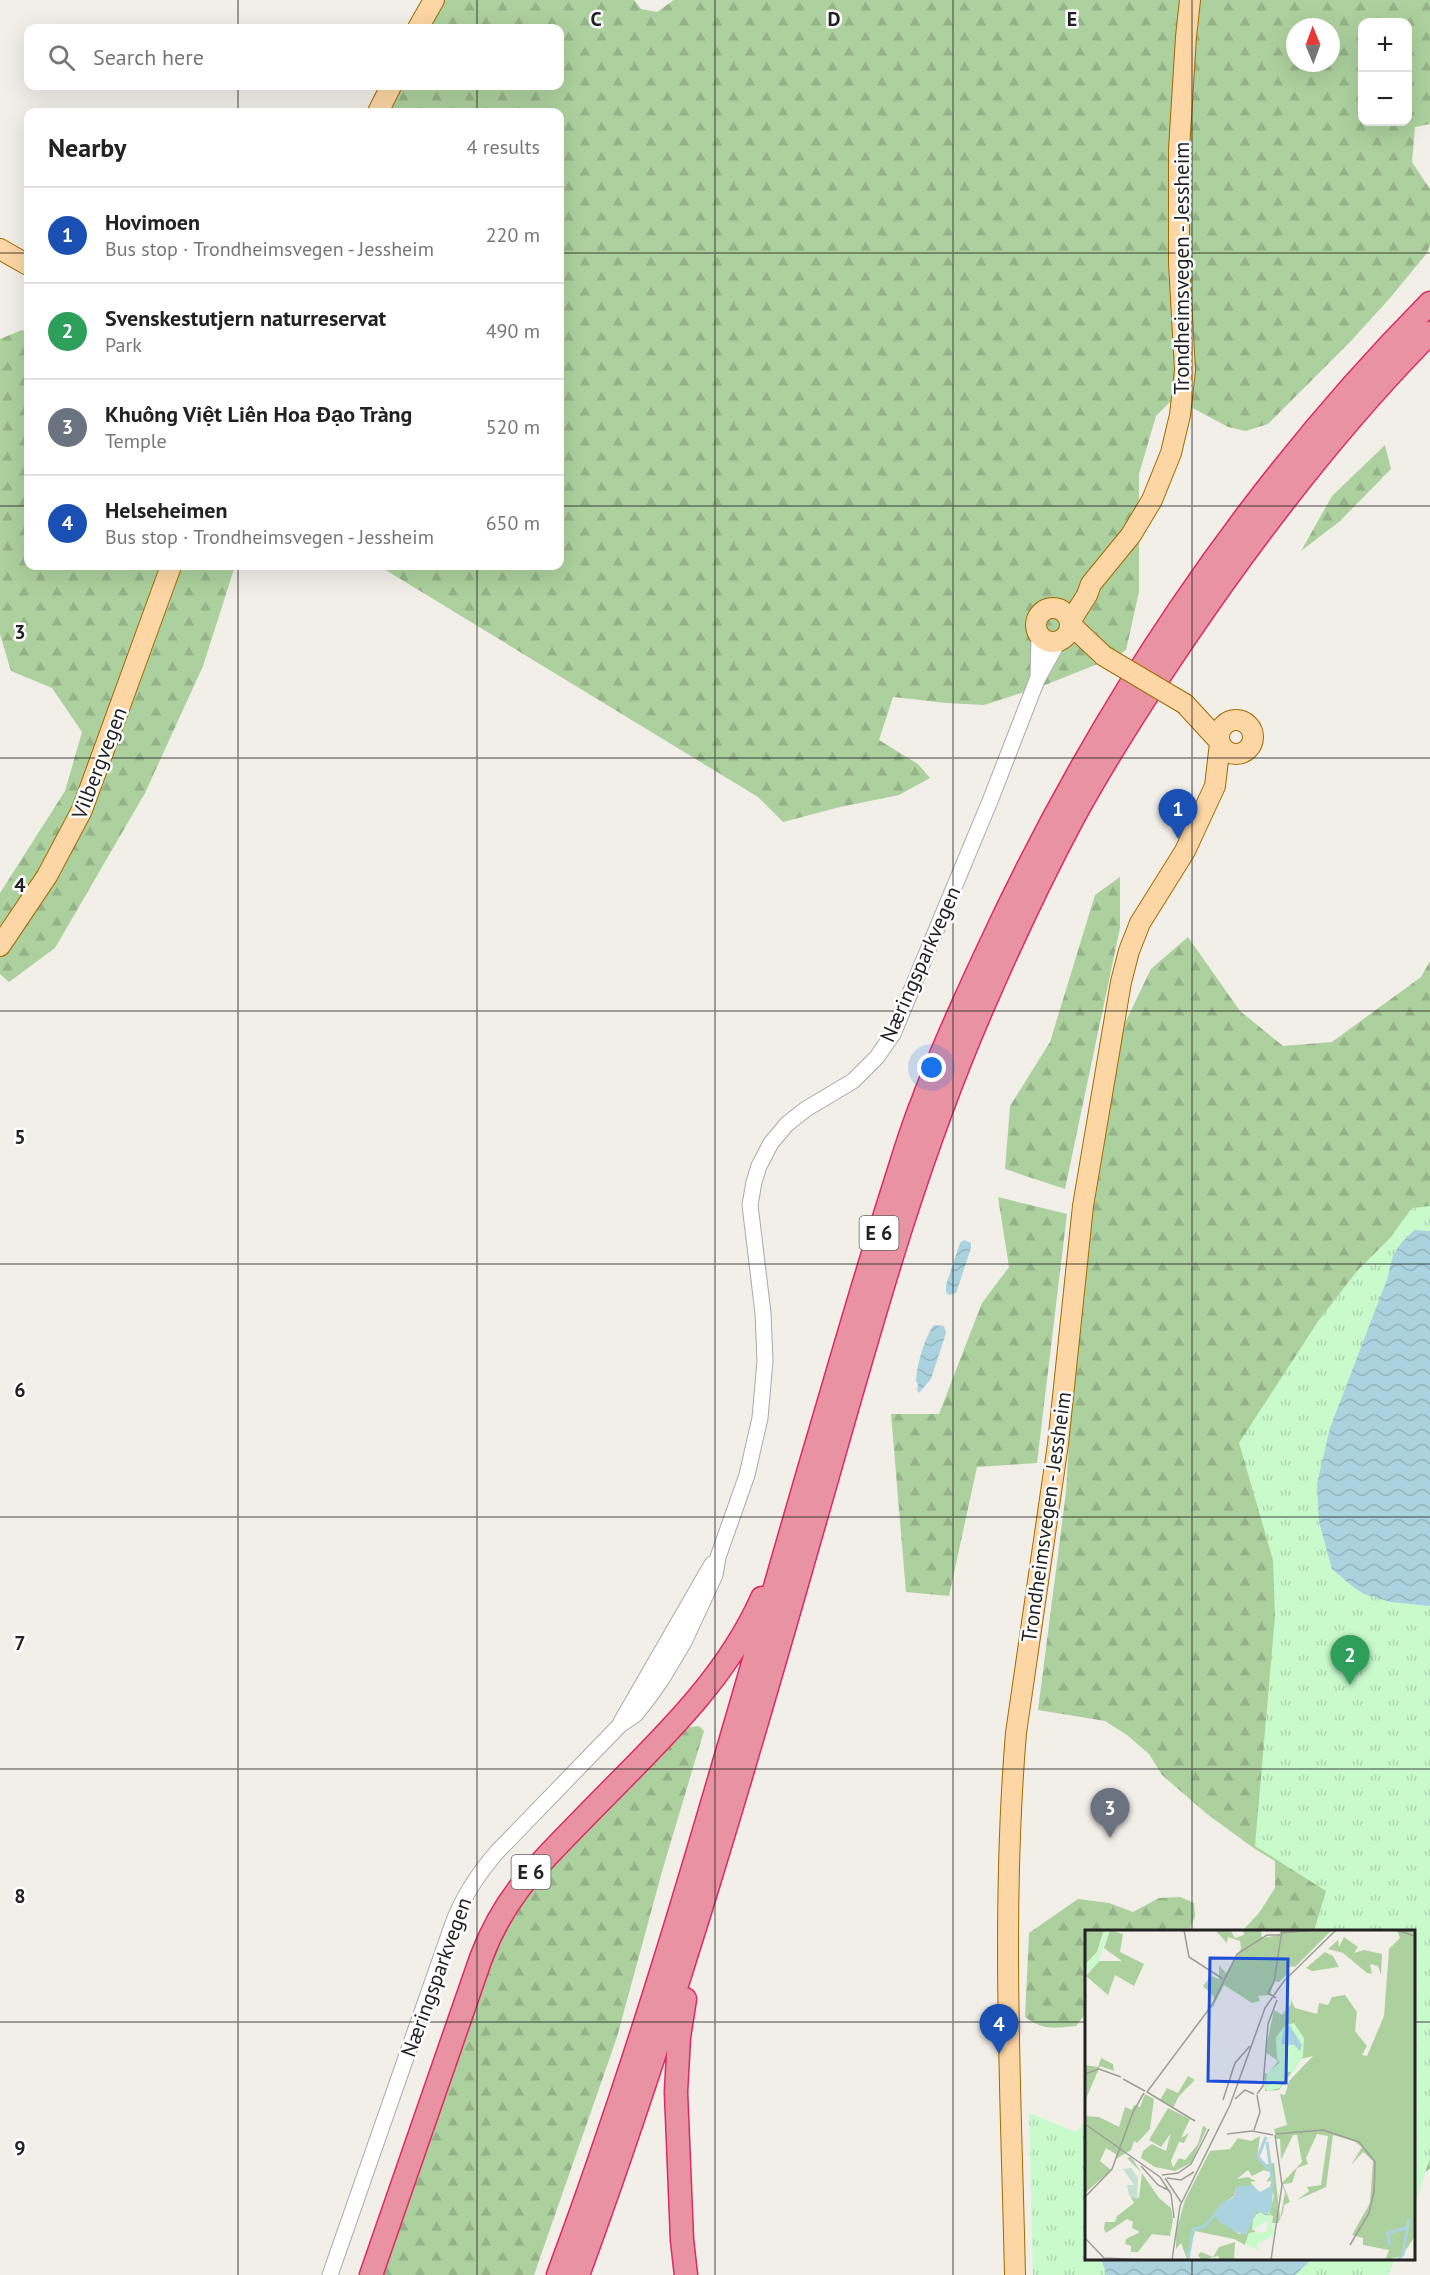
<!DOCTYPE html>
<html lang="en">
<head>
<meta charset="utf-8">
<style>
  body { margin:0; font-family:"PT Sans",sans-serif; background:#f6f6f6; color:#222 }
  .controls { position:absolute; right:18px; top:18px; display:grid; overflow:hidden; border-radius:12px; box-shadow:0 6px 24px #0002 }
  .controls button { width:54px; height:54px; display:grid; place-items:center; padding:0; border:0; border-bottom:2px solid #e0e0e0; background:#fff; color:#222; font:30px sans-serif }
  .compass { position:absolute; left:1286px; top:18px; width:54px; height:54px; border-radius:50%; background:#fff; box-shadow:0 6px 24px #0002; rotate:359deg }
  .you { position:absolute; left:932px; top:1068px; width:21px; height:21px; margin:-15px; border:4px solid #fff; border-radius:50%; background:#1a73e8; box-shadow:0 0 0 9px #1a73e833 }
  .badge { display:grid; place-items:center; width:39px; height:39px; border-radius:50%; background:#d93025; color:#fff; font-size:20px; font-weight:700 }
  .pin { position:absolute; translate:-50% -50px; filter:drop-shadow(0 2px 3px #0008) }
  .pin::after { content:''; position:absolute; top:32px; width:21px; height:18px; background:inherit; clip-path:polygon(0 0,100% 0,50% 100%) }
  .list { margin:0; padding:0; list-style:none }
  h2 { display:flex; justify-content:space-between; align-items:center; height:78px; margin:0; padding:0 24px; font-size:26px }
  h2 small { font-size:20px; font-weight:400; color:#767676 }
  .list li { display:grid; grid-template-columns:39px 1fr auto; gap:18px; align-items:center; box-sizing:border-box; height:96px; padding:0 24px; border-top:2px solid #e0e0e0 }
  .list b { display:block; font-size:22px; white-space:nowrap }
  .list p { margin:0; font-size:20px; white-space:nowrap; color:#767676 }
  .list em { font-size:20px; font-style:normal; color:#767676 }
  .icon { flex:none; width:33px; height:33px; fill:none; stroke:currentColor; stroke-width:2; stroke-linecap:round; stroke-linejoin:round }
  .map { position:relative; flex:none; width:1430px; height:2275px; overflow:hidden }
  .search { position:absolute; background:#fff; box-shadow:0 6px 24px #0002; left:24px; top:24px; width:540px; height:66px; display:flex; align-items:center; gap:15px; box-sizing:border-box; padding:0 21px; border-radius:12px; color:#767676; font-size:22px }
  .panel { position:absolute; background:#fff; box-shadow:0 6px 24px #0002; left:24px; top:108px; width:540px; height:462px; border-radius:12px }
  .map>svg:first-child { display:block }
  .forest { fill:url(#forest-firs); fill-rule:evenodd }
  .park { fill:url(#park-tufts) }
  .water { fill:url(#water-waves) }
  .lines { fill:none; stroke-linecap:round; stroke-linejoin:round }
  .minor-casing { stroke:#a9a9a9; stroke-width:17 }
  .major-casing { stroke:#a06b00; stroke-width:22 }
  .highway-casing { stroke:#dc2a67; stroke-width:25 }
  .minor { stroke:#fff; stroke-width:15 }
  .major { stroke:#fcd6a4; stroke-width:20 }
  .highway { stroke:#e892a2; stroke-width:22 }
  .major-bridge-casing { stroke:#a06b00; stroke-width:22; stroke-linecap:butt }
  .major-bridge { stroke:#fcd6a4; stroke-width:20 }
  .grid { fill:none; stroke:#222; stroke-width:1.5; stroke-opacity:0.55 }
  .labels { text-anchor:middle; dominant-baseline:central; stroke-width:5; stroke-linejoin:round; paint-order:stroke }
  .shield { fill:#fff; stroke:#646464; stroke-width:1.5 }
  .shield-label { font-size:20px; font-weight:bold; fill:#222 }
  .street-label { font-size:21px; fill:#222; stroke:#fff }
  .inset-river { fill:none; stroke:#aad3df; stroke-width:3 }
  .inset-road { fill:none; stroke:#9f9d99; stroke-width:1.5 }
  .view { fill:#1d4ed8; fill-opacity:0.15; stroke:#1d4ed8; stroke-width:3 }
  .inset-edge { fill:none; stroke:#222; stroke-width:3 }
  .grid-label { font-size:20px; text-anchor:middle; font-weight:bold; fill:#222; stroke:#fff; stroke-width:5; stroke-linejoin:round; paint-order:stroke }
</style>
</head>
<body>
<div class="map">
<svg width="1430" height="2275" viewBox="0 0 1430 2275">
  <defs>
    <pattern id="forest-firs" width="22" height="20" patternUnits="userSpaceOnUse" patternTransform="scale(1.5)"><rect width="22" height="20" fill="#add19e"/><path d="M5 1l3.5 6h-7zM16 11l3.5 6h-7z" fill="#95b388"/></pattern>
    <pattern id="park-tufts" width="24" height="20" patternUnits="userSpaceOnUse" patternTransform="scale(1.5)"><rect width="24" height="20" fill="#c8facc"/><path d="M3 7l-1-3M5 7V3M7 7l1-3M15 17l-1-3M17 17v-4M19 17l1-3" fill="none" stroke="#acd6af"/></pattern>
    <pattern id="water-waves" width="16" height="10" patternUnits="userSpaceOnUse" patternTransform="scale(1.5)"><rect width="16" height="10" fill="#aad3df"/><path d="M0 5q4-4 8 0t8 0" fill="none" stroke="#92b5bf"/></pattern>
  </defs>
  <rect width="100%" height="100%" fill="#f2efe9"/>
  <!-- forest -->
  <path class="forest" d="M428 0H634L641 9 657 12 674 0H1430V124L1415 127 1412 162 1430 189V245L1427 253 1390 298 1350 342 1268 424 1246 431 1228 427 1174 398 1156 416 1139 474V592L1126 650 1108 663 1095 665 1040 687 984 705 946 703 893 697 879 740 918 764 930 778 899 795 840 807 783 822 758 797 379 566H560V112H373L385 86H560V28H414ZM1362 22H1408V122H1362ZM1295 27H1331V63H1295Z
    M22 330 28 332V566H235L203 666 145 793 55 948 9 982 0 974V893L65 791 82 732 52 688 11 671 0 634V339Z
    M1385 445 1391 469 1340 521 1301 551 1332 496Z
    M1120 877V928L1065 1189 1005 1169 1010 1106 1050 1042 1095 895Z
    M1188 937 1240 1011 1283 1046 1332 1042 1421 977 1430 961V2168L1418 2180 1414 1932 1242 1931 1259 1913 1275 1888V1861L1255 1849 1207 1814 1162 1775 1149 1754 1127 1735 1105 1721 1038 1710 1066 1492 1080 1260 1120 1033 1151 969Z
    M998 1197 1067 1214 1037 1463 977 1467 949 1596 906 1592 891 1414H939L982 1303 1009 1267Z
    M699 1726 704 1731 663 1868 617 2037 534 2275H379L501 1931 518 1900 671 1742 690 1727Z
    M1180 1897 1194 1903 1195 1916 1189 1931 1086 1932V2013L1076 2026C1053 2028 1044 2031 1025 2017L1029 1933 1078 1899 1109 1903 1133 1912 1159 1898Z"/>
  <!-- park -->
  <path class="park" d="M1430 1206V2159L1414 2206V1932L1314 1931 1326 1891 1255 1846 1275 1616 1273 1560 1239 1443 1319 1320 1357 1271 1390 1238 1412 1208Z
    M1029 2113 1076 2132 1086 2120V2258L1395 2259 1388 2275H1033Z"/>
  <!-- water -->
  <path class="water" d="M1415 1230 1430 1231V1606L1391 1602 1364 1594 1352 1586 1332 1569 1319 1522 1317 1484 1330 1428 1388 1277C1391 1255 1398 1244 1415 1230Z
    M964 1240 971 1243V1248L956 1293 949 1295 946 1292V1285L960 1243Z
    M934 1325 944 1326 946 1333 931 1379 919 1393 917 1390 918 1384 916 1381C917 1365 924 1338 934 1325Z
    M1101 2259V2258L1312 2259 1295 2275H1107Z"/>
  <g class="lines">
    <defs>
      <path id="minor" d="M1038 677 1039 636
        M621 1722 712 1564
        M330 2275 452 1926C462 1898 477 1875 497 1852L620 1725 636 1714 650 1696 662 1679 684 1642 715 1575 718 1557 747 1475 760 1418 765 1361 763 1313 750 1205 754 1182 759 1166 771 1143 787 1124 806 1109 853 1081 877 1057 893 1034 990 801 1037 680 1058 642"/>
      <path id="major" d="M418 28 434 0
        M378 112 391 86
        M0 249 28 265
        M1036 625a17 17 0 1 1 34 0a17 17 0 1 1-34 0Z
        M1070 622 1087 595 1091 584 1131 535 1152 500 1171 453 1180 415 1185 370 1179 263V149L1186 37 1190 0
        M1070 624 1104 656
        M1185 704 1219 741
        M1219 737a17 17 0 1 1 34 0a17 17 0 1 1-34 0Z
        M0 946 47 876 82 810 171 566
        M1015 2275C1011 2094 1001 1913 1016 1733L1058 1444 1083 1206 1121 982 1129 951 1140 923 1185 851 1215 786 1220 743"/>
      <path id="highway" d="M685 1999 679 2037 676 2092 682 2240 686 2275
        M371 2275 481 1958C504 1897 535 1868 579 1823 645 1754 723 1687 762 1598
        M558 2275C658 2008 732 1733 812 1459 839 1368 865 1276 894 1186 903 1158 911 1130 922 1103 941 1051 964 1001 987 952 1097 713 1245 490 1430 303
        M578 2275C666 2035 738 1791 808 1545 861 1363 908 1177 985 1002 1012 940 1041 878 1073 818 1108 754 1147 694 1187 635 1260 528 1339 425 1430 333"/>
    </defs>
    <!-- minor casing -->
    <use href="#minor" class="minor-casing"/>
    <!-- major casing -->
    <use href="#major" class="major-casing"/>
    <!-- highway casing -->
    <use href="#highway" class="highway-casing"/>
    <!-- minor -->
    <use href="#minor" class="minor"/>
    <!-- major -->
    <use href="#major" class="major"/>
    <!-- highway -->
    <use href="#highway" class="highway"/>
    <defs>
      <path id="major-bridge" d="M1104 656 1185 704"/>
    </defs>
    <!-- major-bridge casing -->
    <use href="#major-bridge" class="major-bridge-casing"/>
    <!-- major-bridge -->
    <use href="#major-bridge" class="major-bridge"/>
  </g>
  <!-- grid -->
  <path class="grid" d="M238 0V28M477 0V28M715 0V2275M953 0V2275M1192 0V1932M238 86V112M477 86V112M0 253H28M560 253H1430M0 506H28M560 506H1430M238 566V2275M477 566V2275M0 758H1430M0 1011H1430M0 1264H1430M0 1517H1430M0 1769H1430M0 2022H1086M1414 2022H1430M1192 2258V2275"/>
  <g class="labels">
    <!-- shield labels -->
    <g class="shield">
      <rect x="859.5" y="1216" width="39" height="34" rx="4.5"/>
      <rect x="511.5" y="1855" width="39" height="34" rx="4.5"/>
    </g>
    <g class="shield-label">
      <text x="879" y="1233">E 6</text>
      <text x="531" y="1872">E 6</text>
    </g>
    <!-- street labels -->
    <g class="street-label">
      <text transform="translate(1181 268) rotate(-90)">Trondheimsvegen - Jessheim</text>
      <text transform="translate(99 763) rotate(-69)">Vilbergvegen</text>
      <text transform="translate(920 964) rotate(-66)">Næringsparkvegen</text>
      <text transform="translate(1046 1517) rotate(-82)">Trondheimsvegen - Jessheim</text>
      <text transform="translate(436 1977) rotate(-70)">Næringsparkvegen</text>
    </g>
  </g>
  <!-- overview -->
  <g transform="translate(1085 1930)">
    <rect width="330" height="330" fill="#f2efe9"/>
    <path d="M0 0H19L12 22 0 35ZM25 0 38 4 35 22 59 34 49 56 30 45 23 65 1 46 14 31H37L19 18ZM130 0H145L150 8 159 5 158 0H176L177 8 194 5 196 0H247L210 37 202 36 203 43 194 52 189 51 185 65 173 66 175 71 167 73 139 55 127 79 129 67 118 56 126 46 134 49V35L141 43 156 19 155 11 143 7 142 13ZM312 0H330V306L317 326 300 330 304 320 278 315V308L267 305 285 273 288 231 278 222 266 235 277 217 269 211 248 205 241 257 212 270 224 261 222 257 236 255 243 206 232 204 221 228 223 234 212 238 207 253 198 254 205 272 199 275 198 283 193 293H187L188 286 171 284 167 299 171 302 164 303 160 315 149 309 110 301 102 329 96 313 91 319V302L100 270 125 221 145 219 153 208 166 211 175 206 172 227 179 235 189 233 195 289 200 263 197 253 217 232 212 205H208L196 230 195 209H191L189 199 202 195 195 164 200 165 204 151 228 126 216 129 194 160 180 161 179 143 183 144 193 131 180 122 189 80 197 85 206 74 205 68 210 78 232 84 234 73 243 75 247 67 260 65 272 82 270 101 282 116 277 125 282 126 299 86 304 19 315 8ZM163 240 167 246 179 240 187 243 181 252 188 250 185 255 189 266 184 284 172 280 161 304H154L129 284 138 273 149 266 151 257H170L165 252 171 251 163 247 152 249ZM259 7 273 17 269 23 279 20 297 24 296 45 293 36 285 34 287 44 282 43 258 23 243 19 253 10 254 17ZM240 22 248 26 254 37 227 41 221 38ZM16 128 28 134 29 141 15 136 0 171V135L13 137ZM103 146 110 150 94 166 88 178 75 170 82 158 93 163ZM60 164 69 169 65 199 52 213 49 211 46 220 31 229 32 225 21 218 15 231 26 240 0 263V186L14 187 34 197 40 177 47 180 49 175 55 177ZM83 178 105 189 96 208 104 203 99 213 94 212 86 231 88 238 94 228 100 230 113 214 118 196 122 198 106 233 90 241 70 237 56 228 58 221 67 214 81 221 86 203 76 217 64 210ZM46 227 74 268 86 278 88 290 85 306 67 304 53 322H46V316L40 314 41 309 55 302 47 298 48 292 42 289 21 303 19 299 20 292H30L32 286 49 273 45 265 54 268 57 243 42 228ZM150 312 149 330H135L133 326 116 330 113 325 116 322 128 327 134 317Z" fill="#add19e" fill-rule="evenodd"/>
    <path d="M46 238 53 248 52 270 44 265 42 255H49L38 239Z" fill="#c6e0d4"/>
    <path d="M20 0H24L13 33 0 44V35L12 23ZM209 93 219 108 218 126 209 142H203L195 158 183 161 180 158 182 144 195 132 192 129 191 107 201 95ZM175 282 183 287 186 283 189 305 172 314 174 320 160 315 164 303 181 302 183 290 167 300 168 289Z" fill="#c8facc"/>
    <path d="M205 96 217 115 215 121 209 115 196 114 200 97ZM167 255 175 262 188 255 187 277 182 285 172 281 161 304H156L134 292 129 284 135 274 149 267 151 257Z" fill="#aad3df"/>
    <path class="inset-river" d="M181 207 173 227 187 243M182 212 188 256M305 316 303 303 321 298M103 330 108 300 120 296 129 285M313 330 318 324 324 288"/>
    <path class="inset-road" d="M99 0 104 27 138 49M311 0 330 6M196 3 228 0M191 68 183 63 189 52 197 0M0 144 14 139 36 147M38 149 60 161M62 162 127 75 152 24 182 5H195M62 162 110 191M172 164 178 156 183 94 192 70M150 169 160 160 169 164M138 170 150 133 165 116M0 194 75 247 86 264 89 288M169 200 175 182 172 165M167 201 188 205M142 204 167 201M191 204 238 200 274 212 290 232 289 264M56 236 73 255 85 261M77 245 93 243 106 234 124 199M80 248 96 272M82 248 96 250 109 242M0 267 27 239 48 182 59 163M0 308 19 328 61 330M265 315 284 283 289 261M87 330 95 276 145 175 180 78 199 51 251 0M186 330 197 255 190 205"/>
    <path class="view" d="M125 28 203 29 201 153 123 151Z"/>
    <rect width="330" height="330" class="inset-edge"/>
  </g>
  <g class="grid-label">
    <text x="596" y="26">C</text>
    <text x="834" y="26">D</text>
    <text x="1072" y="26">E</text>
    <text x="20" y="639">3</text>
    <text x="20" y="892">4</text>
    <text x="20" y="1144">5</text>
    <text x="20" y="1397">6</text>
    <text x="20" y="1650">7</text>
    <text x="20" y="1903">8</text>
    <text x="20" y="2155">9</text>
  </g>
</svg>
<div class="controls">
<button>+</button>
<button>−</button>
</div>
<svg class="compass" viewBox="-18 -18 36 36"><path d="M0-13l5 13h-10z" fill="#e53935"/><path d="M0 13l5-13h-10z" fill="#767676"/></svg>
<div class="you"></div>
<div class="pin badge" style="left:1178px;top:839px;background:#1a4fb4">1</div>
<div class="pin badge" style="left:1350px;top:1685px;background:#2e9e5b">2</div>
<div class="pin badge" style="left:1110px;top:1838px;background:#6b7280">3</div>
<div class="pin badge" style="left:999px;top:2054px;background:#1a4fb4">4</div>
<div class="search"><svg class="icon" aria-label="search" viewBox="0 0 24 24"><circle cx="10" cy="10" r="6"/><path d="M15 15l6 6"/></svg>Search here</div>
<section class="panel">
<h2>Nearby<small>4 results</small></h2>
<ul class="list">
<li><span class="badge" style="background:#1a4fb4">1</span><div><b>Hovimoen</b><p>Bus stop · Trondheimsvegen - Jessheim</p></div><em>220 m</em></li>
<li><span class="badge" style="background:#2e9e5b">2</span><div><b>Svenskestutjern naturreservat</b><p>Park</p></div><em>490 m</em></li>
<li><span class="badge" style="background:#6b7280">3</span><div><b>Khuông Việt Liên Hoa Đạo Tràng</b><p>Temple</p></div><em>520 m</em></li>
<li><span class="badge" style="background:#1a4fb4">4</span><div><b>Helseheimen</b><p>Bus stop · Trondheimsvegen - Jessheim</p></div><em>650 m</em></li>
</ul>
</section>
</div>
</body>
</html>
